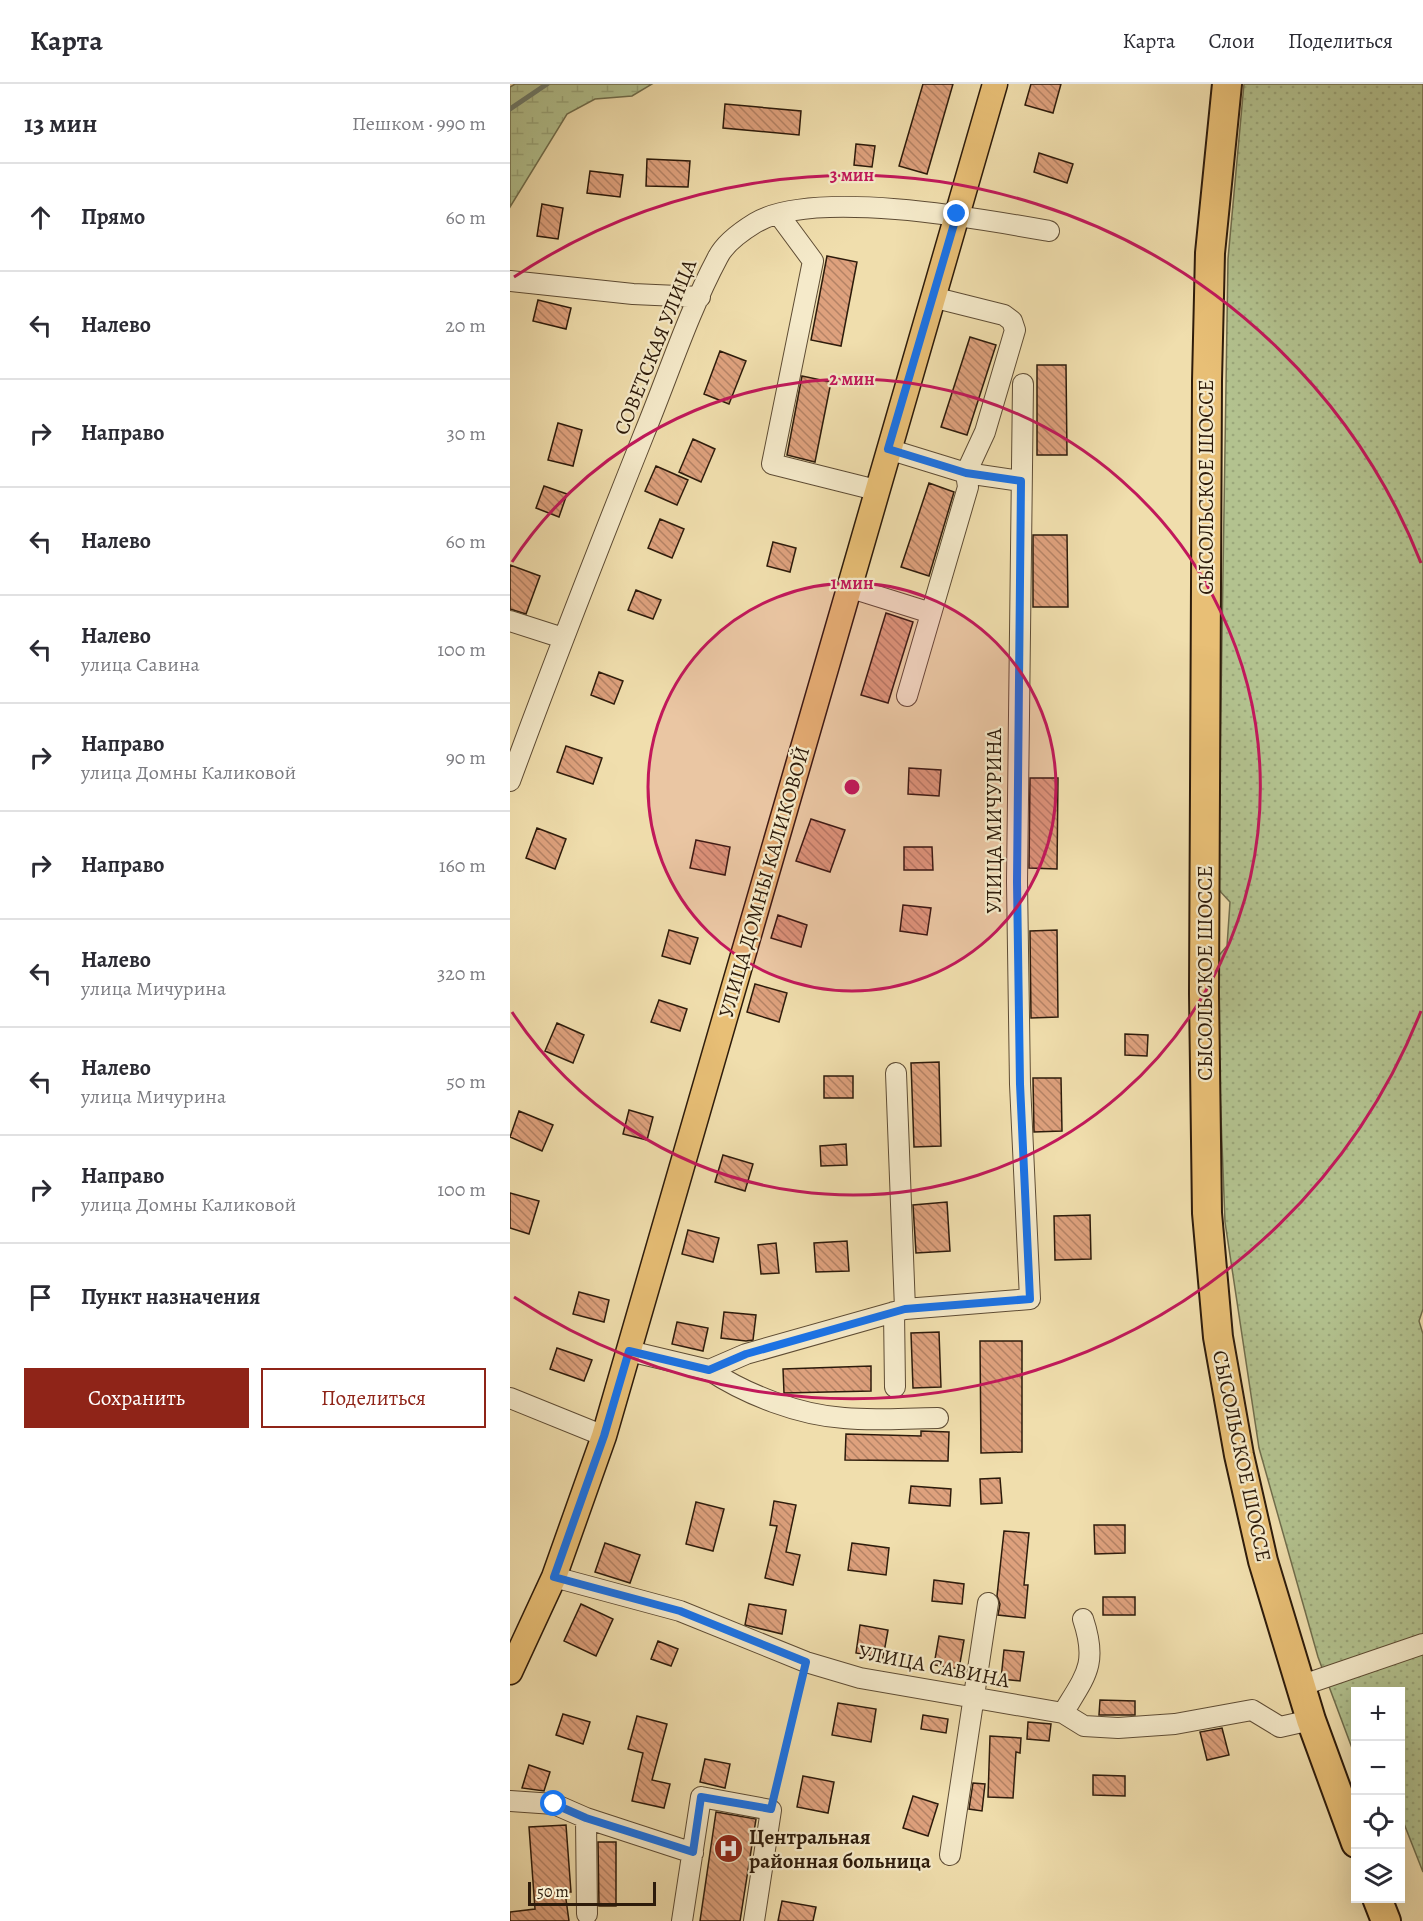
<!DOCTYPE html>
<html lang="ru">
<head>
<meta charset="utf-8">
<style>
  body { margin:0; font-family:Alegreya,serif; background:#f7f7f7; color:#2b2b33 }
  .controls { position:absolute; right:18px; bottom:18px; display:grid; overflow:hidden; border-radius:0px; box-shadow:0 6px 24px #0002 }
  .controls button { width:54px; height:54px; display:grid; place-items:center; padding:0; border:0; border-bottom:2px solid #e1e1e2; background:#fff; color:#2b2b33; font:30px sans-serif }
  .scale { position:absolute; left:18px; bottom:15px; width:128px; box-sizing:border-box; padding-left:6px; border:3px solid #2d1b0b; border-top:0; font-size:16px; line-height:21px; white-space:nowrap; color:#2d1b0b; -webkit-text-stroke:4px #f5eaca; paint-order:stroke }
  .stop { position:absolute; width:18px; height:18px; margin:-14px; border:4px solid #1a73e8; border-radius:50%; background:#fff }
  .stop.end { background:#1a73e8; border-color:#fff; box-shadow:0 2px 6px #0008 }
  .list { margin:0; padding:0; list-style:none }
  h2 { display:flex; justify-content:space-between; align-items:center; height:78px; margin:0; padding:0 24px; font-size:26px }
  h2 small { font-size:20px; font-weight:400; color:#7c7c81 }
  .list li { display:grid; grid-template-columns:39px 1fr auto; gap:18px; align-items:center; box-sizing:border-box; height:108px; padding:0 24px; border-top:2px solid #e1e1e2 }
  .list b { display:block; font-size:22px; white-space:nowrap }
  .list p { margin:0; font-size:20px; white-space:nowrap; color:#7c7c81 }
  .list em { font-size:20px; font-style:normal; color:#7c7c81 }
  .actions { display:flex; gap:12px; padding:18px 24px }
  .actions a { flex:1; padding:14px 0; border:2px solid #8f2418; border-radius:0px; text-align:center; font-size:21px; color:#8f2418 }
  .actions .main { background:#8f2418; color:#fff }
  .icon { flex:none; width:33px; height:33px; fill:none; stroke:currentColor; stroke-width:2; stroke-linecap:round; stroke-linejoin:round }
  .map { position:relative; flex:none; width:913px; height:1837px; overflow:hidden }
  header { display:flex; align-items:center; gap:36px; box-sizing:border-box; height:84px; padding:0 30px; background:#fff; border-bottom:2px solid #e1e1e2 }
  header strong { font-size:28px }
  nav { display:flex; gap:33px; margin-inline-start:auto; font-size:21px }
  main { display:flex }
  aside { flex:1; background:#fff }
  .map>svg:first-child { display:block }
  .grass { fill:url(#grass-dots); stroke:#706e4d; stroke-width:1.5 }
  .wetland { fill:url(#wetland-marsh); stroke:#706e4d; stroke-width:1.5 }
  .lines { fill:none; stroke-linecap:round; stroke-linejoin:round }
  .stream { stroke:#6e7c6d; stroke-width:5 }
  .building { fill:url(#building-back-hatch); stroke:#2d1b0b; stroke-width:1.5 }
  .minor-casing { stroke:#5e4c34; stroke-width:22 }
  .major-casing { stroke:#2d1b0b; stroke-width:27 }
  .highway-casing { stroke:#2d1b0b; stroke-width:32 }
  .path { stroke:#2d1b0b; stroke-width:3; stroke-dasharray:1.5 3; stroke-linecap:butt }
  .minor { stroke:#f5eaca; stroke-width:20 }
  .major { stroke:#e8bf76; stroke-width:24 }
  .highway { stroke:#e8bf76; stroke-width:28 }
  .route { stroke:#1a73e8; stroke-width:8 }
  .ring { fill:none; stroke:#c2185b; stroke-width:3 }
  .labels { text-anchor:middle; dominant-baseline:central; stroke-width:4.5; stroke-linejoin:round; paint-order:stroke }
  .street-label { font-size:21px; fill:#2d1b0b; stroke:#f5eaca }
  .poi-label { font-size:21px; font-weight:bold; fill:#2d1b0b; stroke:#f5eaca; text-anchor:start }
  .centre { fill:#c2185b; stroke:#f5eaca; stroke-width:3 }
  .ring-label { font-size:18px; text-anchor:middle; font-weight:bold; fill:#c2185b; stroke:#f5eaca; stroke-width:4.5; stroke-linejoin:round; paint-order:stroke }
</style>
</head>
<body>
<header>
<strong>Карта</strong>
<nav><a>Карта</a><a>Слои</a><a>Поделиться</a></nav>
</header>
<main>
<aside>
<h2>13 мин<small>Пешком · 990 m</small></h2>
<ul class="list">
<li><svg class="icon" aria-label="ahead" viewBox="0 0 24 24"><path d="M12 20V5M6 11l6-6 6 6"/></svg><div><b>Прямо</b></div><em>60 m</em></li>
<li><svg class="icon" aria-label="left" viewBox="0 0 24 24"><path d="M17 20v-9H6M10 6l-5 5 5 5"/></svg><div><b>Налево</b></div><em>20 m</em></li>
<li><svg class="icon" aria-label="right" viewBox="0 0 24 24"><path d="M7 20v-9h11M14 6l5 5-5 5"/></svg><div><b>Направо</b></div><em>30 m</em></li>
<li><svg class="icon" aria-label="left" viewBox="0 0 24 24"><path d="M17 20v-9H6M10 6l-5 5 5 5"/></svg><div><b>Налево</b></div><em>60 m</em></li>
<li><svg class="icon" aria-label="left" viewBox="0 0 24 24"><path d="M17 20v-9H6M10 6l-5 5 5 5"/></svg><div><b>Налево</b><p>улица Савина</p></div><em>100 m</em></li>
<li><svg class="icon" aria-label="right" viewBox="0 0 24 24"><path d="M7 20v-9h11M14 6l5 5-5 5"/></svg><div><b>Направо</b><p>улица Домны Каликовой</p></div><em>90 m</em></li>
<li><svg class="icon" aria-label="right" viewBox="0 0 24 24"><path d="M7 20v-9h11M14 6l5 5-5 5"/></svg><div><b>Направо</b></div><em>160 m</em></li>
<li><svg class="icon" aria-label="left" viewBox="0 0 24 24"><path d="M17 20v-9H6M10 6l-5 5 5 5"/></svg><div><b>Налево</b><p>улица Мичурина</p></div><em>320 m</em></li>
<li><svg class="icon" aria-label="left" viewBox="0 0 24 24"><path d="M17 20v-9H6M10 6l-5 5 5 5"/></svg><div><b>Налево</b><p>улица Мичурина</p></div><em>50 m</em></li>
<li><svg class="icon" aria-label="right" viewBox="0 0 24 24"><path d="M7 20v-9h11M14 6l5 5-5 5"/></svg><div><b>Направо</b><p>улица Домны Каликовой</p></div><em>100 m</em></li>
<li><svg class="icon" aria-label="arrive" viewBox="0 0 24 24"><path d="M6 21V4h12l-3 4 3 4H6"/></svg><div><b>Пункт назначения</b></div></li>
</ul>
<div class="actions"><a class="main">Сохранить</a><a>Поделиться</a></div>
</aside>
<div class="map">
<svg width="913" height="1837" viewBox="0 0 913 1837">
  <defs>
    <pattern id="grass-dots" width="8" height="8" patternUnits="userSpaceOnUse" patternTransform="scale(1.5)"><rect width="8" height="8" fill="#b3c28f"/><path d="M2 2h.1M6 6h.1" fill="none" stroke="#9aa67a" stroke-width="1.8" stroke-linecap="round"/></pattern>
    <pattern id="wetland-marsh" width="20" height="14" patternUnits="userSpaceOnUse" patternTransform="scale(1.5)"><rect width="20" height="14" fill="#b3c28f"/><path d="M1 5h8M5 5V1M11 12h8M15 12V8" fill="none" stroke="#9aa67a"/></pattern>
    <pattern id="building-back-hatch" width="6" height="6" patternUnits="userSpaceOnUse" patternTransform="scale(1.5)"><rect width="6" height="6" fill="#dea17d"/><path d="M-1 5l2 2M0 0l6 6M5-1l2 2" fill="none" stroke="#b48265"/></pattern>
  </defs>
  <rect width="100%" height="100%" fill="#f0dead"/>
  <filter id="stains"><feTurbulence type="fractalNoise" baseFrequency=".00333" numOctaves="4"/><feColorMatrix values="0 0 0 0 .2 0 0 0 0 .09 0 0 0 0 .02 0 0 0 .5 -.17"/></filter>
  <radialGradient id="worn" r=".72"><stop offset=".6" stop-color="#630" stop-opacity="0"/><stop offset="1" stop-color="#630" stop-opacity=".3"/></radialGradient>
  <!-- grass -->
  <path class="grass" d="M734 0H913V1225L909 1237 913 1250V1788L891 1732 890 1608H846L845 1666 842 1664 808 1573 749 1364 715 1138 705 876 717 862 720 818 708 805 718 175Z"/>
  <!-- wetland -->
  <path class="wetland" d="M5 0H142L122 12 85 15 57 30 0 123V3Z"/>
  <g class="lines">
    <!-- stream -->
    <path class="stream" d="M0 25 37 0"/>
  </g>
  <!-- building -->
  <path class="building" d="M413 0H443L417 90 389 82Z
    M521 0H551L543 29 515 21Z
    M215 20 291 27 289 51 213 44Z
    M346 60 365 62 362 83 344 81Z
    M529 69 563 80 557 99 524 88Z
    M137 75 180 77 178 103 136 102Z
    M80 87 113 91 110 113 77 109Z
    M32 120 53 124 48 155 27 152Z
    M317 172 347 178 331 262 301 256Z
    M28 216 61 224 56 245 23 237Z
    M460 253 486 261 457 351 431 343Z
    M210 267 236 277 219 320 194 310Z
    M527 281H556L557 371H527Z
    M292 292 321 298 305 378 277 371Z
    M48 339 72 346 63 382 38 376Z
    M183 355 205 365 191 398 169 388Z
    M146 382 178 396 167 421 135 407Z
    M419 399 444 408 419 492 391 483Z
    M34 402 57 410 49 433 26 424Z
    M150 435 174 445 162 474 138 464Z
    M523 451H557L558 523H523Z
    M263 458 286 464 280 488 257 482Z
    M0 481 30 492 16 530 0 525Z
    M126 506 151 516 143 535 118 526Z
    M376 529 403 538 378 619 351 611Z
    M89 588 113 597 104 620 81 611Z
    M56 662 92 674 83 700 47 688Z
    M399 684 431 686 429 712 398 710Z
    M520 694H548L547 785 519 784Z
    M301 735 335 746 320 788 286 777Z
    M27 744 56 755 45 785 16 774Z
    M186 756 220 763 215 791 180 784Z
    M394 763H422L423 786H394Z
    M393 821 421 824 417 851 390 847Z
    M268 831 297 841 291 863 261 854Z
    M159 846 188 854 180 880 152 872Z
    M547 846 548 933 521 934 520 847Z
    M245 900 277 909 269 938 237 928Z
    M149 916 177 925 170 947 141 938Z
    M47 939 74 951 63 979 35 967Z
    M615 950 638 951 637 972 615 971Z
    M429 978 431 1062 404 1063 401 979Z
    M314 992H343V1014H314Z
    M523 994H551L552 1047 524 1048Z
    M119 1026 143 1033 137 1056 113 1050Z
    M9 1027 43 1041 32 1067 0 1053Z
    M336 1060 337 1081 311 1082 310 1062Z
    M213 1071 243 1080 235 1107 205 1098Z
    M0 1109 29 1117 19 1150 0 1144Z
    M437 1118 440 1167 406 1169 403 1121Z
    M580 1131 581 1175 545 1176 544 1132Z
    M178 1146 209 1154 203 1178 172 1170Z
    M337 1157 339 1187 306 1188 304 1159Z
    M266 1159 269 1189 251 1190 248 1161Z
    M69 1208 99 1216 94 1238 63 1230Z
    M214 1228 246 1231 243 1256 236 1257 211 1254Z
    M167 1238 198 1244 193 1267 162 1260Z
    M429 1248 431 1303 403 1304 401 1249Z
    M470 1257H512V1368L471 1369Z
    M47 1264 82 1276 74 1297 40 1285Z
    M361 1282V1307L274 1309 273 1285Z
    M411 1347 439 1348 438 1377 335 1376 336 1350 411 1352Z
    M490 1394 492 1419 471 1420 470 1395Z
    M401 1402 441 1405 440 1422 399 1419Z
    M264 1417 286 1421 276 1468 290 1471 283 1501 255 1494 267 1442 260 1441Z
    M186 1418 214 1425 203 1467 176 1460Z
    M584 1441H615V1469L585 1470Z
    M494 1447 519 1449 514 1501H518L515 1534 488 1531 490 1520 487 1512Z
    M95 1459 130 1471 120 1499 85 1488Z
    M342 1459 379 1464 376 1491 338 1486Z
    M424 1496 454 1500 452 1520 422 1517Z
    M593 1513H625V1531H593Z
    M71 1520 103 1535 86 1572 54 1557Z
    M239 1520 276 1526 272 1550 235 1541Z
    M350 1541 378 1546 373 1574 346 1569Z
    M429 1552 454 1556 449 1585 424 1581Z
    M148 1557 168 1565 161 1582 141 1575Z
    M494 1566 514 1568 510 1597 491 1595Z
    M590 1616 625 1617V1631H589Z
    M328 1619 366 1625 361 1658 322 1651Z
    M53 1630 80 1638 73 1660 46 1651Z
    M413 1631 438 1635 436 1649 411 1645Z
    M127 1632 157 1640 142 1696 160 1700 154 1724 122 1717 133 1669 118 1665Z
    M518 1638 541 1640 539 1657 517 1655Z
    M712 1644 719 1671 697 1676 690 1648Z
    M480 1652 511 1654 510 1669 506 1668 503 1714 478 1713Z
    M195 1675 220 1680 215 1704 190 1698Z
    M19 1681 40 1688 34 1707 12 1704Z
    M583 1691 615 1692V1712L583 1711Z
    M293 1692 324 1698 318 1729 287 1723Z
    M463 1699 475 1700 472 1727 459 1725Z
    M403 1712 428 1720 418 1752 393 1744Z
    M206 1728 246 1735 230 1837H190Z
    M56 1741 61 1808H55L59 1837H0V1828L25 1825 19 1743Z
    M88 1758H106V1822H89Z
    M272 1817 306 1823 303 1837H268Z"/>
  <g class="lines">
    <defs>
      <path id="minor" d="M269 131 303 177 262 380 366 406
        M0 197 123 210 190 213
        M378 365 456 389 511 397
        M338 503 421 529
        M0 537 53 554
        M397 612 458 403 456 389 475 348 505 246 502 237 494 231 422 213
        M0 697C43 580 88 465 134 350 158 292 178 229 208 173 215 159 232 147 245 139 303 104 472 135 539 147
        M386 989 395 1225
        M384 1228 385 1303
        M119 1267 199 1286 236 1270 395 1225 520 1215 510 1000 507 798 513 300
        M199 1286C237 1311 289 1331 334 1334 365 1337 397 1334 428 1334
        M0 1314 94 1352
        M44 1493 170 1527 296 1578 350 1594 553 1629 574 1642 608 1644 665 1640 742 1626 770 1643 801 1636
        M790 1602 913 1560
        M553 1629C576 1591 588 1580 573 1535
        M0 1717 44 1720 76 1734 77 1830
        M76 1734 183 1769
        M440 1771 478 1519
        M172 1837 191 1713 261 1726 244 1837"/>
      <path id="major" d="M0 1588 44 1493 94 1352 485 0"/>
      <path id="highway" d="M717 0 700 169 697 297 694 910 697 1129 708 1253 729 1371 753 1477 801 1636 846 1759
        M867 1814 876 1837"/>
    </defs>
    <!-- minor casing -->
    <use href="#minor" class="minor-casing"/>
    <!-- major casing -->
    <use href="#major" class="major-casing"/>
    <!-- highway casing -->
    <use href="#highway" class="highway-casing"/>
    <!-- path -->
    <path class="path" d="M265 1711 292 1595"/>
    <!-- minor -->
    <use href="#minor" class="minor"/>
    <!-- major -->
    <use href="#major" class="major"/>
    <!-- highway -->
    <use href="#highway" class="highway"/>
  </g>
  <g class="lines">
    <!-- route -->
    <path class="route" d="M44 1720 76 1734 183 1768 191 1713 261 1725 296 1578 170 1527 44 1493 94 1352 119 1267 199 1286 236 1270 395 1225 520 1215 510 1000 507 798 511 397 456 389 378 365 447 130"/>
  </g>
  <!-- distance rings -->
  <circle cx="342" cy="703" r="204" fill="#c2185b" fill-opacity=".12"/>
  <g class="ring">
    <circle cx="342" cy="703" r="204"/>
    <path d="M2 478A408 408 0 1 1 2 928"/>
    <path d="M911 927A612 612 0 0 1 4 1213M4 193A612 612 0 0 1 911 479"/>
  </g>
  <!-- icons -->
  <defs>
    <symbol id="hospital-disc" viewBox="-11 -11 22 22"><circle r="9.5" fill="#8f2418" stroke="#f5eaca"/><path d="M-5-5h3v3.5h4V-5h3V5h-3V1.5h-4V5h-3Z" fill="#fff"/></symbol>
  </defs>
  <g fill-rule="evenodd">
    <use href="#hospital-disc" x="202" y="1748" width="33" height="33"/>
  </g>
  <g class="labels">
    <!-- street labels -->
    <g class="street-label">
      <text transform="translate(145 263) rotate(-68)">СОВЕТСКАЯ УЛИЦА</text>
      <text transform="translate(696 403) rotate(-90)">СЫСОЛЬСКОЕ ШОССЕ</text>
      <text transform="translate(484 737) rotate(-90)">УЛИЦА МИЧУРИНА</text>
      <text transform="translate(254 798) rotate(-74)">УЛИЦА ДОМНЫ КАЛИКОВОЙ</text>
      <text transform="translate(695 889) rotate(-90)">СЫСОЛЬСКОЕ ШОССЕ</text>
      <text transform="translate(732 1372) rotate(78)">СЫСОЛЬСКОЕ ШОССЕ</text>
      <text transform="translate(424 1582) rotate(11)">УЛИЦА САВИНА</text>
    </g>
    <!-- poi labels -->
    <g class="poi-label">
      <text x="239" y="1753">Центральная<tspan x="239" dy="24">районная больница</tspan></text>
    </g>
  </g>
  <circle cx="342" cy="703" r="9" class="centre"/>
  <g class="ring-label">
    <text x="342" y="97">3 мин</text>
    <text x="342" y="301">2 мин</text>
    <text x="342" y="505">1 мин</text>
  </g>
  <rect width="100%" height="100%" filter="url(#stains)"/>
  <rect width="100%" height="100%" fill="url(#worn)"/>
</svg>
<div class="controls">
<button>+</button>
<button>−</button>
<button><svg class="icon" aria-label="locate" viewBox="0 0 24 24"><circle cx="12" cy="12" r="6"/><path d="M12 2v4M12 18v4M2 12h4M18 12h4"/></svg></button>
<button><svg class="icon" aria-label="layers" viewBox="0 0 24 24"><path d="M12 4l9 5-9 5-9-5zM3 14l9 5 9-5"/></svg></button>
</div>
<div class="scale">50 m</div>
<div class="stop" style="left:44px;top:1720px"></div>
<div class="stop end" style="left:447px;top:130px"></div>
</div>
</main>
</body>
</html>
